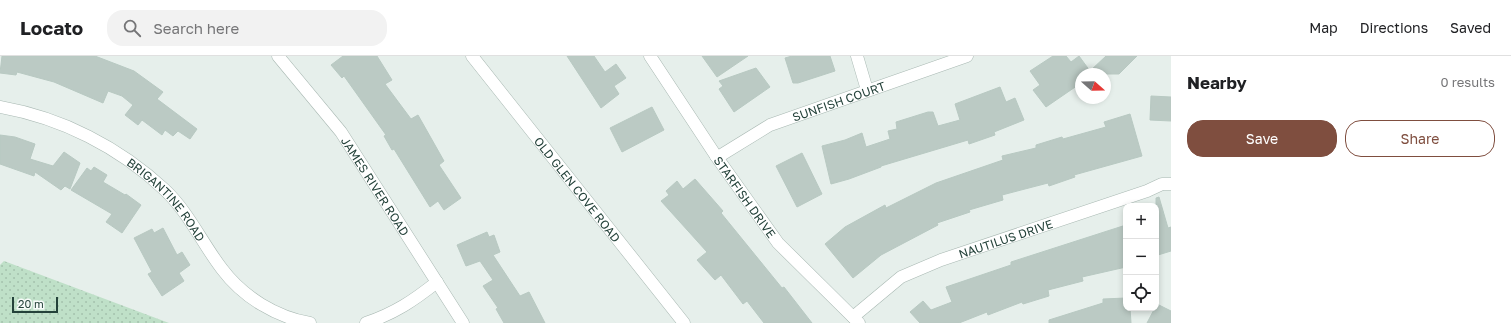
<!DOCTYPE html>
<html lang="en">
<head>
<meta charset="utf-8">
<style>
  body { margin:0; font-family:"Golos Text",sans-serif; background:#f2f2f2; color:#202124 }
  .controls { position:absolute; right:12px; bottom:12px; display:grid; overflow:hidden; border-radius:8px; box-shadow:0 2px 6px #0003 }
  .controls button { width:36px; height:36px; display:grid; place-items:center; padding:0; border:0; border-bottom:1px solid #e0e0e0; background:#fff; color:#202124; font:20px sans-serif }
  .compass { position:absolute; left:1075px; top:12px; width:36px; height:36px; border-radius:50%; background:#fff; box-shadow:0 2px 6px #0003; rotate:110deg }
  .scale { position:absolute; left:12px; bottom:10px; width:46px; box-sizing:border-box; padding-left:4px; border:2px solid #24423a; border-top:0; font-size:11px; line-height:14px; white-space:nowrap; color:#24423a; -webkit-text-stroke:3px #f7fbf9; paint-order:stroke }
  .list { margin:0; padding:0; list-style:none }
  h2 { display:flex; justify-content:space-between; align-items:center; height:52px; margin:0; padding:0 16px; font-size:17px }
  h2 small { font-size:13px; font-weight:400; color:#757577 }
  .actions { display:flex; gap:8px; padding:12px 16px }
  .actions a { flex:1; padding:9px 0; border:1px solid #7f4e3f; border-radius:16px; text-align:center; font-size:14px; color:#7f4e3f }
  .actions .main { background:#7f4e3f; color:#fff }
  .icon { flex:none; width:22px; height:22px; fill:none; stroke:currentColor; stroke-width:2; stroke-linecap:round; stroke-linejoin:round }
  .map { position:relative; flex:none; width:1171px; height:267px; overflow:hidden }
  header { display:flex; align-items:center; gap:24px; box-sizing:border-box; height:56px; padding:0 20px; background:#fff; border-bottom:1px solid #e0e0e0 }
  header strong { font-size:19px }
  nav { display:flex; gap:22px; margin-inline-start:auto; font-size:14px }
  .search { width:280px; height:36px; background:#f2f2f2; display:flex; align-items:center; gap:10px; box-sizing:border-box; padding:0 14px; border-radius:16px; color:#757577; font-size:15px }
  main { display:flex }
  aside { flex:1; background:#fff }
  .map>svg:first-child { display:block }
  .grass { fill:url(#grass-dots) }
  .building { fill:#bbcac4; stroke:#b8c9c2 }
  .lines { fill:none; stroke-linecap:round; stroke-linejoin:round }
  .street-casing { stroke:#a8b8b2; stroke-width:13 }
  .street { stroke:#fff; stroke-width:12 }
  .labels { text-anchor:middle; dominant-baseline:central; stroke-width:4; stroke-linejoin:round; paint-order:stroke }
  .street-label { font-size:12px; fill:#24423a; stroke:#f7fbf9 }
</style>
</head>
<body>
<header>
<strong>Locato</strong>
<div class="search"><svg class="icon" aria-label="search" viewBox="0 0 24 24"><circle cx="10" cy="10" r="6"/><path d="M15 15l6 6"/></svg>Search here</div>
<nav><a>Map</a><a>Directions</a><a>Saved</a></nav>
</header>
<main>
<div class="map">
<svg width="1171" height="267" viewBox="0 0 1171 267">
  <defs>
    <pattern id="grass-dots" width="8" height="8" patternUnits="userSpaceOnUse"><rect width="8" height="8" fill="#bfe0c8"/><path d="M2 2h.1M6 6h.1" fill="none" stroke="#a4c1ad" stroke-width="1.8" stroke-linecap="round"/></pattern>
  </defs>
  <rect width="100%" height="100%" fill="#e6efeb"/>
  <!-- grass -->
  <path class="grass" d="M4 205 169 267H0V209Z"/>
  <!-- building -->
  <path class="building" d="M2 0H95L134 15 163 36 157 43 197 73 190 83 178 75 173 80 165 74 162 79 142 64 138 69 125 59 133 49 122 40 108 35 103 47 54 26 17 16 16 19 0 17Z
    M343 0H377L392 24 385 28 411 63 418 59 444 105 439 109 461 142 444 154 438 145 430 151 394 93 392 94 384 80 386 79 344 20 342 22 331 9Z
    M567 0H594L605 16 616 8 626 22 614 30 619 38 601 52Z
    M702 0H748L717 21Z
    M792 0H830L835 15 798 27H793L785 2Z
    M1053 0H1066L1071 6 1079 0 1090 15 1106 0H1137L1119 18H1081V27L1046 51 1033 34 1040 29 1030 15Z
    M756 12 770 31 734 56 719 33 723 30 719 25Z
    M1000 31 1006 46 1015 42 1024 64 994 76 995 79 969 88 968 84 881 110V111L849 123 831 128 822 90 845 84 862 77 866 91 890 83 888 75 897 73 896 66 928 56H933L938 70 960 64 955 48Z
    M1151 40 1171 41V65L1150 64Z
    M652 51 664 74 622 96 610 72Z
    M1130 58 1142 100 1074 119 1075 121 1049 130 1048 127 1002 139 1003 144 969 154 970 156 937 167 938 169 881 199 853 222 825 188 845 171 885 149 886 152 936 127 1003 104 1002 100 1036 92V89L1062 81 1063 83 1106 71 1104 66Z
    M0 79 15 81 35 88 30 103 53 110 64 96 80 107 70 133 65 130 61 134 35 116 34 120 0 108Z
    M802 97 822 138 797 151 776 110Z
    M94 111 107 119 103 126 125 139 126 138 141 149 122 177 106 166 112 158 71 134 87 112 91 115Z
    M695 123 723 155 721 157 782 232 784 231 812 267H764L747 245 743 248 721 219 715 224 697 204 707 196 661 145 669 139 666 135 677 125 683 133Z
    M1159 141 1168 172 1171 171V195L1158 199 1156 191V142Z
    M1126 169V211L1082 221 1083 225 1048 234 1049 240 1023 248 1022 246 988 259 987 256 959 267H920L910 256 923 245 931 254 952 246 946 231 1011 209V206Z
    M163 172 177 199 182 196 190 209 179 217 184 225 162 240 148 218 152 216 134 182 152 173 154 177Z
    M487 176 489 181 494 179 500 196 493 199 520 240 529 236 545 267H504L496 253 498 252 483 230 493 224 480 205 466 210 457 189Z
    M1126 242V252H1130L1131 267H1049V264L1103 247V243Z
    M1157 248 1171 255V267H1147Z"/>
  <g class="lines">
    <defs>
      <g id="street">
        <path id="s1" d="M278 0 341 76 463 267"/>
        <path id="s2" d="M472 0 684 267"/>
        <path id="s3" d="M650 0 716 100 778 187 859 267"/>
        <path d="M857 0 867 34"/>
        <path id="s4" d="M0 51C62 62 119 91 165 134 189 157 202 187 222 213 243 241 276 261 310 267"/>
        <path id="s5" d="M716 100 718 101 770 69 967 0"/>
        <path id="s6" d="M853 261 901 221 941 204 1147 135 1162 128H1171"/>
        <path d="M366 267C395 257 413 245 437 226"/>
      </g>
    </defs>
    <!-- street casing -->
    <use href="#street" class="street-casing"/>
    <!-- street -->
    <use href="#street" class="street"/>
  </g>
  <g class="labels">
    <!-- street labels -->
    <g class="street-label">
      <text stroke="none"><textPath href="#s5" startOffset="136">SUNFISH COURT</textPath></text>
      <text stroke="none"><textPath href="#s1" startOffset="163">JAMES RIVER ROAD</textPath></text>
      <text stroke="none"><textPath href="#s2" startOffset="170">OLD GLEN COVE ROAD</textPath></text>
      <text stroke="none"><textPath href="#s3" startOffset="170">STARFISH DRIVE</textPath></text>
      <text stroke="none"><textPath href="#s4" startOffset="195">BRIGANTINE ROAD</textPath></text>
      <text stroke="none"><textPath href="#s6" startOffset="174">NAUTILUS DRIVE</textPath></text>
    </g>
  </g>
</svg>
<div class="controls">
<button>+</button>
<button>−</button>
<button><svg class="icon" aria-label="locate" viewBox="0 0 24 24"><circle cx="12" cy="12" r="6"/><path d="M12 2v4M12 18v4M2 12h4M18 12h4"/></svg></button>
</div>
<svg class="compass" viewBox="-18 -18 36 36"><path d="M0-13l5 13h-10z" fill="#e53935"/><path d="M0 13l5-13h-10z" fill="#757577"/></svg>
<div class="scale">20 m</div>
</div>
<aside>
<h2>Nearby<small>0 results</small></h2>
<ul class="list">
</ul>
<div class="actions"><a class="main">Save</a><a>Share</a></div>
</aside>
</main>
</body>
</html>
